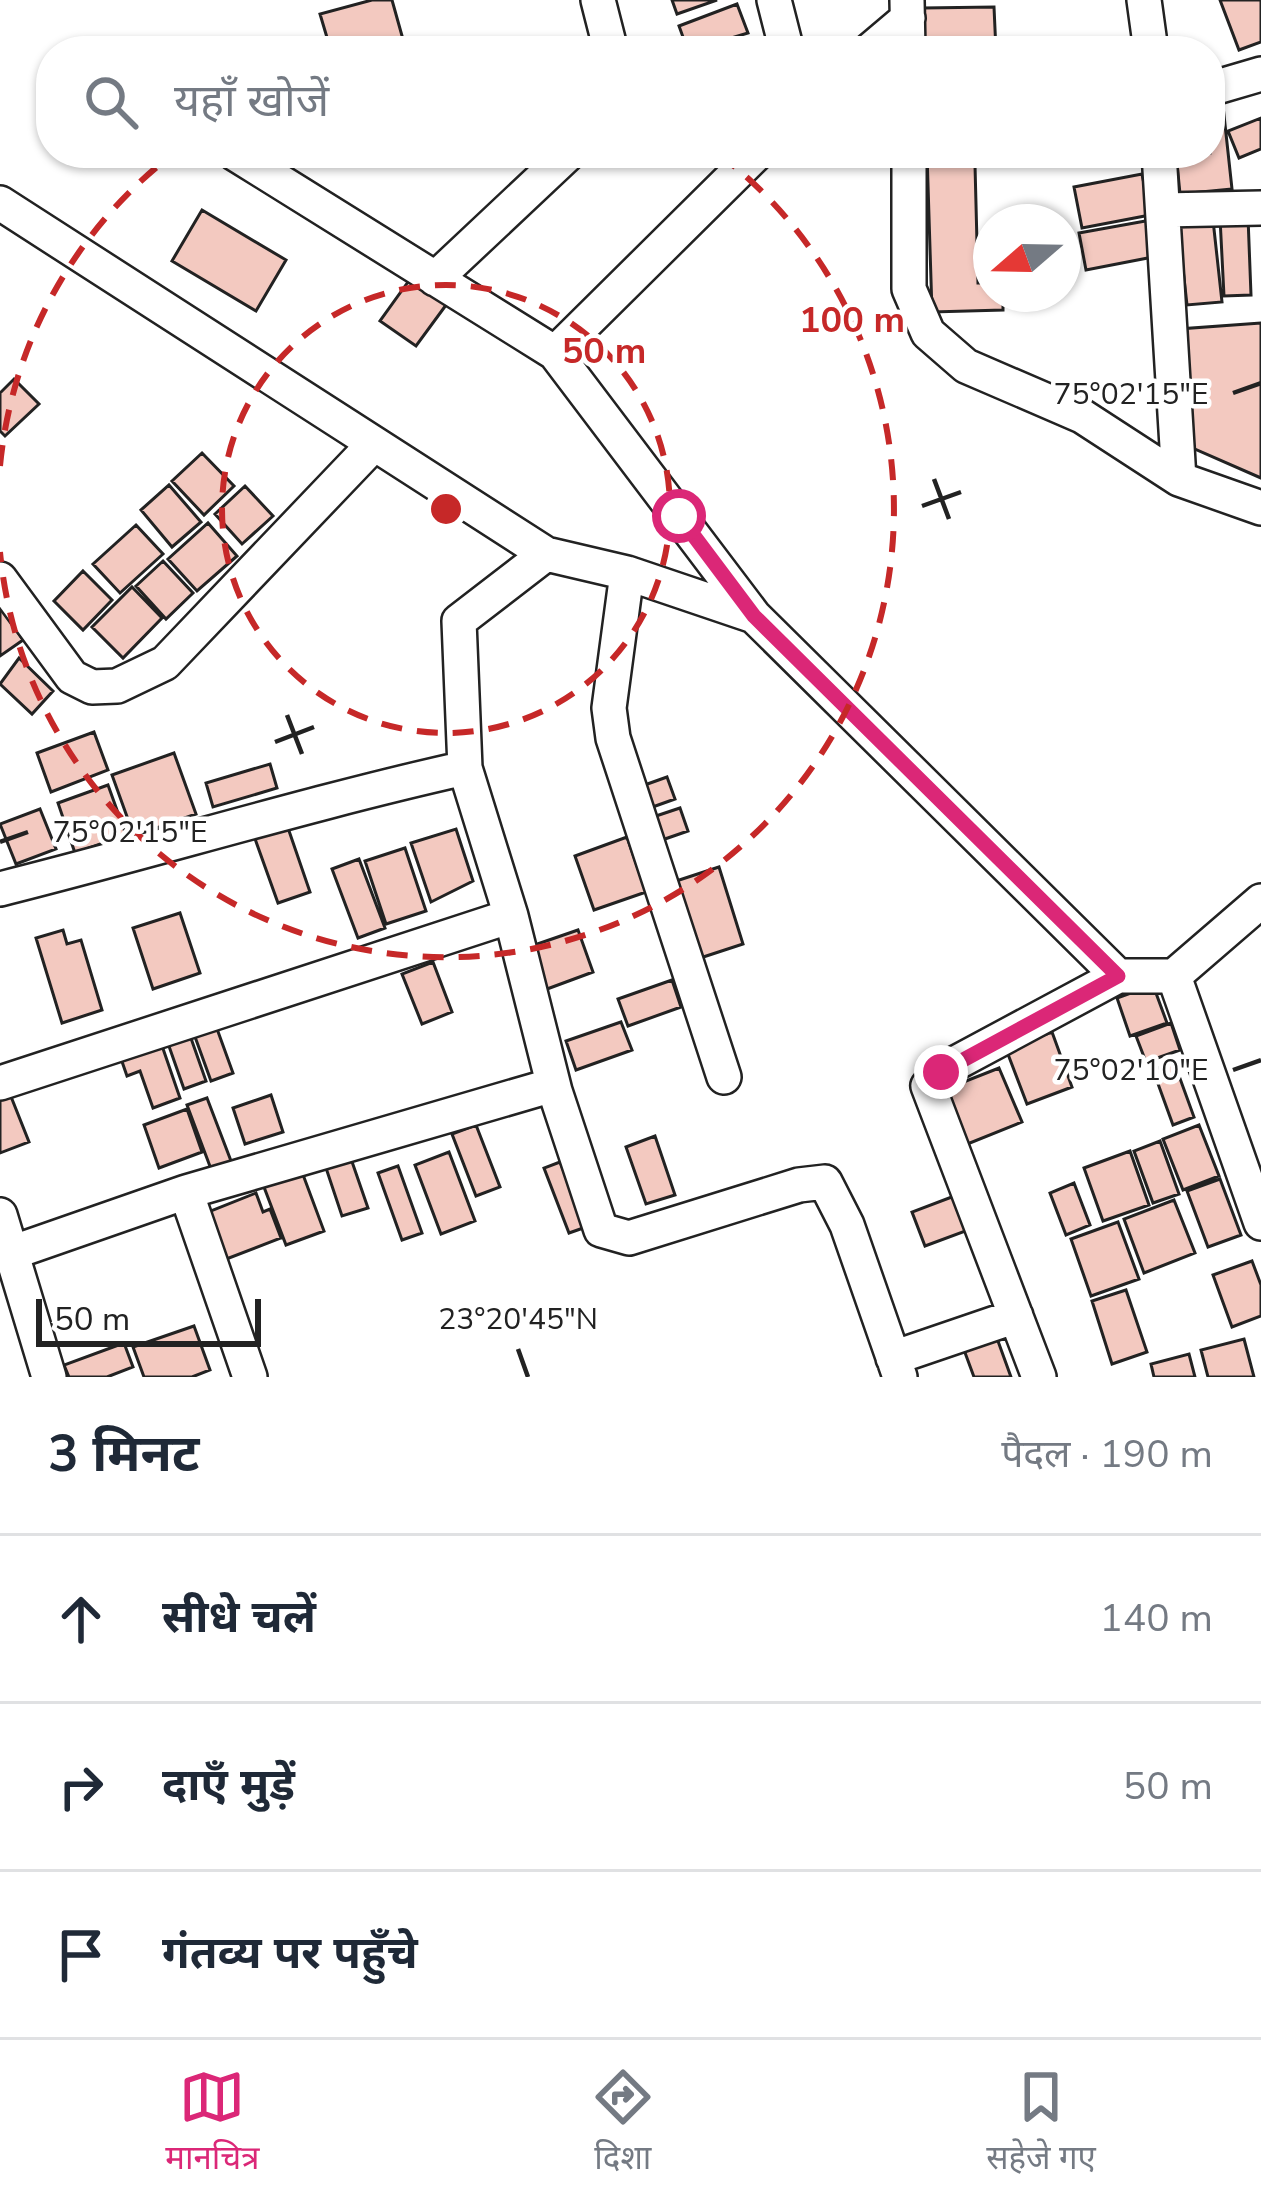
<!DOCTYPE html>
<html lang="hi">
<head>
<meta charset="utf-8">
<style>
  body { margin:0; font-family:"Nunito Sans","Noto Sans Devanagari",sans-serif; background:#f2f2f3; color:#1f2937 }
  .compass { position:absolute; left:973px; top:204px; width:108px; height:108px; border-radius:50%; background:#fff; box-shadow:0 3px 9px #0004; rotate:250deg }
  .scale { position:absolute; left:36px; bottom:30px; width:225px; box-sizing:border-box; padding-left:12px; border:6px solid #222; border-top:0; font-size:33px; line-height:42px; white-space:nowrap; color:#222; -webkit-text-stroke:9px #fff; paint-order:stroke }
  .stop { position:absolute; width:36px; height:36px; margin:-27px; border:9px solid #db2777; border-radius:50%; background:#fff }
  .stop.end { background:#db2777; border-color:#fff; box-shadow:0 3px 12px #0008 }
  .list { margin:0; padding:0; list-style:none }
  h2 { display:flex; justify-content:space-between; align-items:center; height:156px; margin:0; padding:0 48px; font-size:51px }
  h2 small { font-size:39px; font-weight:400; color:#747a83 }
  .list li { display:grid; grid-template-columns:78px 1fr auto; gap:36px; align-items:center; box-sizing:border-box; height:168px; padding:0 48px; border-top:3px solid #e0e1e3 }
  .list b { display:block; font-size:45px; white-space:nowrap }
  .list em { font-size:39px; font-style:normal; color:#747a83 }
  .icon { flex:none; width:66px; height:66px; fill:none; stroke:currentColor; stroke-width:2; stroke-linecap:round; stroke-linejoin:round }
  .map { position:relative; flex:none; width:1261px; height:1377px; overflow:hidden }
  .search { position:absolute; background:#fff; box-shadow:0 3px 9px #0004; left:36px; right:36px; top:36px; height:132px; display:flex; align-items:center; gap:30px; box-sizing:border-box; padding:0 42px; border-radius:48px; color:#747a83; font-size:45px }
  .sheet { height:660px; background:#fff }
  nav { display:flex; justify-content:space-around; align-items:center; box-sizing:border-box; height:168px; border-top:3px solid #e0e1e3; background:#fff; font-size:33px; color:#747a83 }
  nav a { display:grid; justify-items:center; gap:6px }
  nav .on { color:#db2777 }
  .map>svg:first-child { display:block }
  .building { fill:#f3c9c0; stroke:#222; stroke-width:3 }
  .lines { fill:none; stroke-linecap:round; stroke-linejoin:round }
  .minor-casing { stroke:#222; stroke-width:38 }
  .minor { stroke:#fff; stroke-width:33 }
  .route { stroke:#db2777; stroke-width:15 }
  .ticks { fill:none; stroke:#222; stroke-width:4.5 }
  .ring { fill:none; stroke:#c62828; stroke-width:6; stroke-dasharray:21 15 }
  .ticks-label { font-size:30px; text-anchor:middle; fill:#222; stroke:#fff; stroke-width:9; stroke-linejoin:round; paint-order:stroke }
  .centre { fill:#c62828; stroke:#fff; stroke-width:6 }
  .ring-label { font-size:36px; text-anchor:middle; font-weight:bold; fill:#c62828; stroke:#fff; stroke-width:9; stroke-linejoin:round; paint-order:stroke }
</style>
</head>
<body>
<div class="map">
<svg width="1261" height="1377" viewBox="0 0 1261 1377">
  <rect width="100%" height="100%" fill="#fff"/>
  <!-- building -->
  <path class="building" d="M372 0H392L404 43 374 51H331L320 14Z
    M672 0H717L677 14Z
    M1220 0H1261V42L1239 50Z
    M737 4 748 33 688 51 679 26Z
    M994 7 996 51H924L923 8Z
    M1223 106 1232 189 1180 194 1176 153H1210V107Z
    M1261 118V149L1239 158 1228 131Z
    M927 153H982V166L975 165 978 283H991V294H1003V310L932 312Z
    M1142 174 1150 215 1082 228 1074 187Z
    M202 210 286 260 256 311 172 261Z
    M1248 217 1251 295 1224 296 1220 218Z
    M1151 220 1158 256 1086 270 1079 233Z
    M1213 220 1222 302 1187 305 1178 224Z
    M413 275 449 301 416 346 380 321Z
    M1261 323V478L1188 446 1179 329Z
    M14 379 39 404 5 436 0 431V393Z
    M202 453 234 486 204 515 172 481Z
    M169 485 201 522 172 547 141 510Z
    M245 486 273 516 242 544 215 514Z
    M208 523 237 556 197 591 168 559Z
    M136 525 163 554 120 593 93 564Z
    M163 561 193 593 166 619 136 586Z
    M83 571 112 600 83 630 54 601Z
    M132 587 162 618 123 658 92 627Z
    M0 606 23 640 0 656Z
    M19 658 53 691 32 714 0 684Z
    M94 732 108 770 51 792 37 753Z
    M174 753 196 814 134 836 112 775Z
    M270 764 277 788 213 807 206 783Z
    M667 777 675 799 647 809 639 787Z
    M108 785 126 835 75 853 58 803Z
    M680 808 688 831 662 840 653 817Z
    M40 809 56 849 16 864 0 824Z
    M287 825 310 892 278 903 254 836Z
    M456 829 473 881 431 902 411 843Z
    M627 837 646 892 594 910 575 856Z
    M405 848 426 911 386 924 365 861Z
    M359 859 385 928 358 938 332 869Z
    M719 867 743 944 691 961 667 884Z
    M180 913 200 973 153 989 133 928Z
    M63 930 67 944 81 940 102 1010 62 1023 36 938Z
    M578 930 593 972 539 992 523 949Z
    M433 962 452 1012 422 1024 402 974Z
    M672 980 681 1007 628 1026 618 999Z
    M1153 985 1167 1023 1130 1036 1117 998Z
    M212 1015 233 1073 211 1081 190 1023Z
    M621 1022 632 1050 576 1070 566 1041Z
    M1171 1023 1180 1050 1146 1062 1136 1036Z
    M186 1024 206 1081 184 1089 164 1032Z
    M1052 1032 1072 1087 1027 1104 1006 1049Z
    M159 1037 180 1098 153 1108 140 1071 127 1076 118 1050Z
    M1174 1062 1194 1117 1173 1125 1153 1070Z
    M999 1068 1022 1122 960 1147 938 1092Z
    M6 1084 29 1142 0 1153V1087Z
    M271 1095 283 1132 245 1144 233 1108Z
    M207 1098 231 1161 211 1169 187 1105Z
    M187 1109 202 1152 159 1168 144 1125Z
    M476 1125 500 1187 476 1196 452 1134Z
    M1199 1125 1219 1176 1183 1190 1163 1139Z
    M655 1136 675 1195 646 1204 626 1147Z
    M1160 1141 1179 1194 1153 1203 1134 1151Z
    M1130 1151 1149 1205 1103 1221 1084 1168Z
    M449 1152 475 1221 441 1234 415 1165Z
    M349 1153 368 1208 342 1216 324 1162Z
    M560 1162 586 1227 569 1233 544 1168Z
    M398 1166 422 1233 402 1240 378 1173Z
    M302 1172 324 1231 286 1245 264 1187Z
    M1220 1179 1241 1235 1208 1247 1187 1191Z
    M1074 1183 1090 1225 1066 1235 1050 1193Z
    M256 1193 263 1212 270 1209 281 1238 216 1263 198 1216Z
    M957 1195 971 1229 925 1246 912 1212Z
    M1174 1200 1195 1253 1144 1273 1124 1219Z
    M1118 1222 1139 1279 1091 1296 1071 1239Z
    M1252 1261 1261 1285V1316L1232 1327 1213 1275Z
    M1126 1290 1147 1352 1112 1364 1092 1301Z
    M990 1319 1011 1377H974L957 1331Z
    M194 1326 210 1370 192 1377H144L133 1347Z
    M1244 1339 1254 1377H1208L1201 1350Z
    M124 1343 133 1367 107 1377H69L64 1365Z
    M1189 1354 1195 1377H1154L1151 1364Z"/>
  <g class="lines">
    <defs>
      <path id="minor" d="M598 0 611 51
        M774 0 787 51
        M907 0 908 51
        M1144 0 1151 51
        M869 51 908 18
        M1210 89 1261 74
        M234 153 555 353
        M757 153 555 353 754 616 1118 976H1174L1261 901
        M909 153V289L928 333 966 366 1082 416 1179 479 1261 508
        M1159 153 1179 479
        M0 203 546 554 627 573 754 616
        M1163 210 1261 208
        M435 279 569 153
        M627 573 609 708 613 738 724 1077
        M0 579 72 677 92 687 117 686 165 663 373 445
        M0 889C156 850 309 803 465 768
        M511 916 465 768 459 621 546 554
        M1174 976 1261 1223
        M0 1083 511 916 555 1091 601 1230 629 1238 799 1185 825 1182 847 1225 900 1377
        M186 1192 250 1377
        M0 1215 49 1377
        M11 1253 186 1192 553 1085
        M893 1358 1016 1316
        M1039 1377 928 1086 941 1071 1118 976"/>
    </defs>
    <!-- minor casing -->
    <use href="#minor" class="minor-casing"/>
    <!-- minor -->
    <use href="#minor" class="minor"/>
  </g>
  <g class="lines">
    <!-- route -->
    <path class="route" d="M679 516 754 616 1118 976 941 1072"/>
  </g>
  <!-- ticks -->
  <path class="ticks" d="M1233 393 1261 383M934 479 949 519M922 506 961 492M287 715 302 754M275 742 314 727M0 842 28 832M1233 1070 1261 1060M518 1349 528 1377"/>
  <!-- distance rings -->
  <g class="ring">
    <circle cx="446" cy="509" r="224"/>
    <path d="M0 466A448 448 0 0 1 173 154M719 154A448 448 0 1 1 0 552"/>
  </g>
  <g class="ticks-label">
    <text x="1131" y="404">75°02'15"E</text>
    <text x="130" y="842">75°02'15"E</text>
    <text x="1131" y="1080">75°02'10"E</text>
    <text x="518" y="1329">23°20'45"N</text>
  </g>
  <circle cx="446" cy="509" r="18" class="centre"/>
  <g class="ring-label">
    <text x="852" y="332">100 m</text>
    <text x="604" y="363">50 m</text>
  </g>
</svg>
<svg class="compass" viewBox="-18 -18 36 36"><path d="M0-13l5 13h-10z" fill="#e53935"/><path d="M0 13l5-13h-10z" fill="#747a83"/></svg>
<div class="scale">50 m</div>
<div class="stop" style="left:679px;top:516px"></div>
<div class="stop end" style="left:941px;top:1072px"></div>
<div class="search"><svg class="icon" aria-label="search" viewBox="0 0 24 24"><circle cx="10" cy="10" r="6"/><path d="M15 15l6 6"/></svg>यहाँ खोजें</div>
</div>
<section class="sheet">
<h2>3 मिनट<small>पैदल · 190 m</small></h2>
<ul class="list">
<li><svg class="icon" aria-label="ahead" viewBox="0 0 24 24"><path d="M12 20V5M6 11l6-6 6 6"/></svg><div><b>सीधे चलें</b></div><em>140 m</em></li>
<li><svg class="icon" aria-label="right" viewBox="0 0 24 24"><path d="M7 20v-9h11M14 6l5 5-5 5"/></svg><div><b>दाएँ मुड़ें</b></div><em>50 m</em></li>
<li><svg class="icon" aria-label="arrive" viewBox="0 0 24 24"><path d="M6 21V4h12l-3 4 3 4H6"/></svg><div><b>गंतव्य पर पहुँचे</b></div></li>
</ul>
</section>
<nav>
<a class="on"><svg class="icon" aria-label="map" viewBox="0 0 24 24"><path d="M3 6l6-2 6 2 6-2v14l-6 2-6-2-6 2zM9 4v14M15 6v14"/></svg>मानचित्र</a>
<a><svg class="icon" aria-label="directions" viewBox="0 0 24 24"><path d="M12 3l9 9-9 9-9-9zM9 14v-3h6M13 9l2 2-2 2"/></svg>दिशा</a>
<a><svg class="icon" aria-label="saved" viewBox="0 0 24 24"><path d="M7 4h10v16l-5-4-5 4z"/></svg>सहेजे गए</a>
</nav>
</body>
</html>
